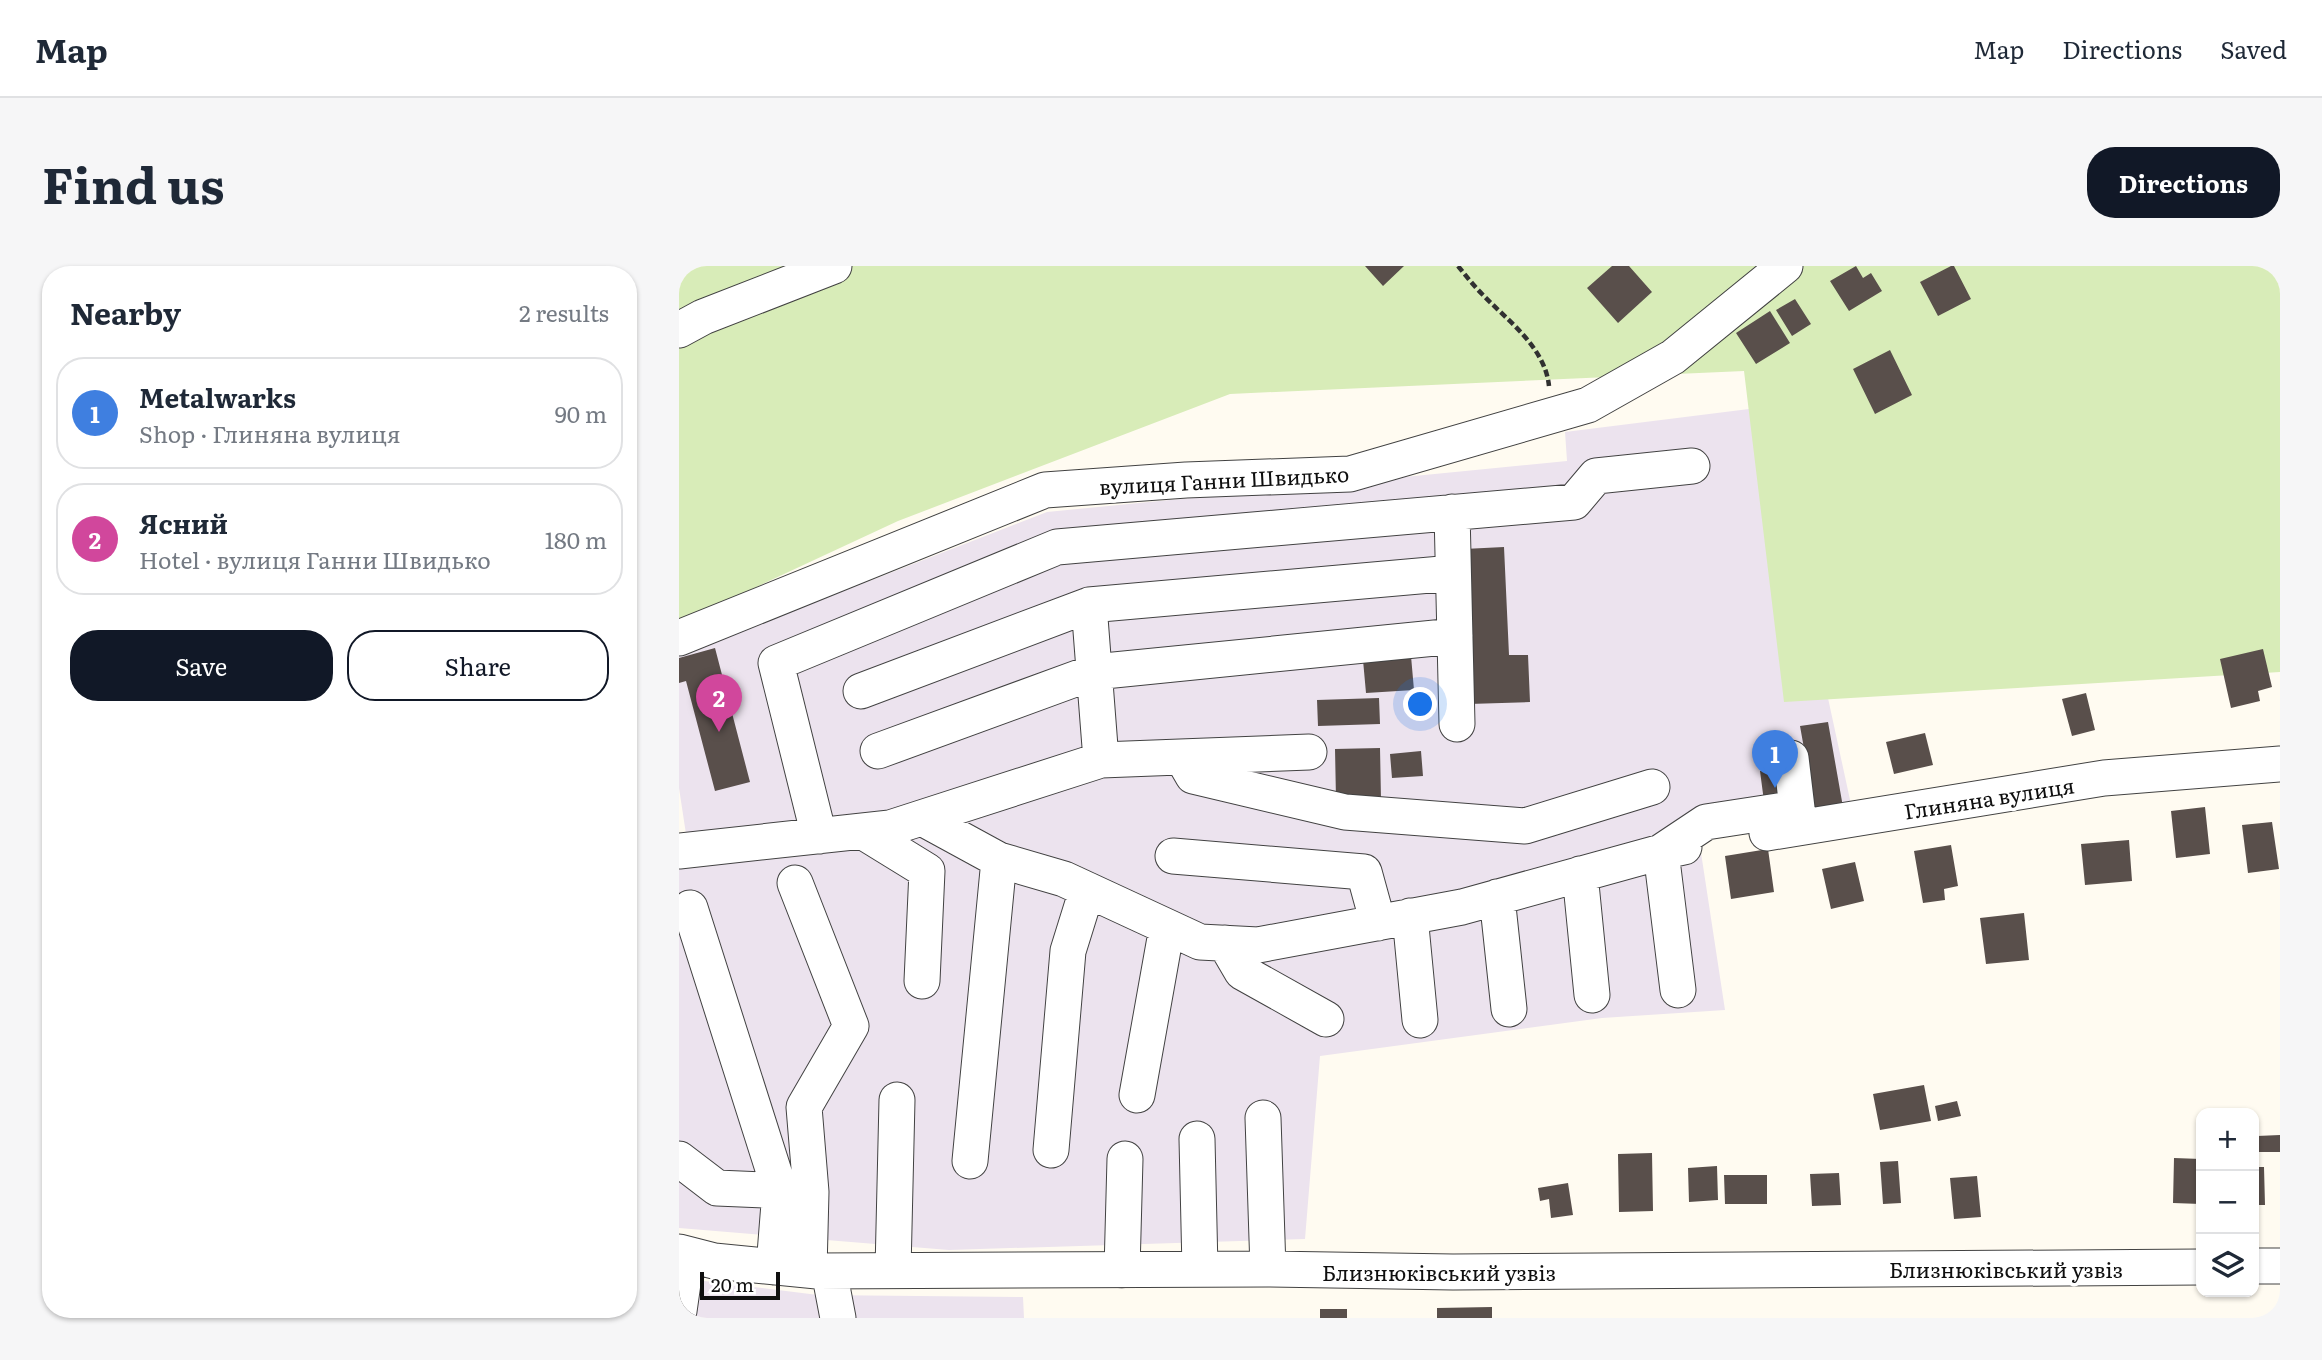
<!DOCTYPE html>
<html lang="en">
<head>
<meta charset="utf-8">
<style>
  body { margin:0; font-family:Literata,serif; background:#f6f6f7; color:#1f2937 }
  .controls { position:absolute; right:21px; bottom:21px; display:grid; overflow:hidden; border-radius:14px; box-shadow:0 2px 5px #0004 }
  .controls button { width:63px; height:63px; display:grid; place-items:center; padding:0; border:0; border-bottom:2px solid #e0e1e3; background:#fff; color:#1f2937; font:35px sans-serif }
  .scale { position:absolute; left:21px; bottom:18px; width:80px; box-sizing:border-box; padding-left:7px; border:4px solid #0f0f0f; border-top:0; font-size:19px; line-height:24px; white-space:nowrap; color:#0f0f0f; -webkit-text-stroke:5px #fff; paint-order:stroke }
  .you { position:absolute; left:742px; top:439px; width:24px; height:24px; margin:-18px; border:5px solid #fff; border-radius:50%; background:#1a73e8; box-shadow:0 0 0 10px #1a73e833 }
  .badge { display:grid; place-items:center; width:46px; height:46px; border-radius:50%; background:#111827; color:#fff; font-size:23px; font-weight:700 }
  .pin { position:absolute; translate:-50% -58px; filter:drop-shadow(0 2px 4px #0008) }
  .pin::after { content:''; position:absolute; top:37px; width:24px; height:21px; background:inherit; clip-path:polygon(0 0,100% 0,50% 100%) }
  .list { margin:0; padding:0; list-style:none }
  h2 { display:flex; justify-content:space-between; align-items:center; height:91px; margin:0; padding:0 28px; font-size:30px }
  h2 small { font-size:23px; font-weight:400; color:#747a83 }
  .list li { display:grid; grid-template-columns:46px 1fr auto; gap:21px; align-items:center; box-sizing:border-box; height:112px; margin:0 14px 14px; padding:0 14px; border:2px solid #e0e1e3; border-radius:28px }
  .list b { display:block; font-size:26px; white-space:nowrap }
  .list p { margin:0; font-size:23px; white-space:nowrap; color:#747a83 }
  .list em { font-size:23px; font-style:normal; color:#747a83 }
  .actions { display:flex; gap:14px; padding:21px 28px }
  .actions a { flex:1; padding:16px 0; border:2px solid #111827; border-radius:28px; text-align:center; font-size:24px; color:#111827 }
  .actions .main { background:#111827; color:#fff }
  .icon { flex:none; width:38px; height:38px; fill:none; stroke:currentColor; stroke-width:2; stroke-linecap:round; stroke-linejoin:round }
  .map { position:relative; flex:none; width:1601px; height:1052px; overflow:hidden; border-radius:28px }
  header { display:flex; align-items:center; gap:42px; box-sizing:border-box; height:98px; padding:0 35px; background:#fff; border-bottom:2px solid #e0e1e3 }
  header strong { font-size:33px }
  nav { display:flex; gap:38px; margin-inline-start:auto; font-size:24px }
  .intro { display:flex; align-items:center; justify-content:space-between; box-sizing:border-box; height:168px; padding:0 42px }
  h1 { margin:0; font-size:49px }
  .button { padding:18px 32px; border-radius:28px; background:#111827; color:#fff; font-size:24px; font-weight:700 }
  main { display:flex; gap:42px; padding:0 42px }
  aside { flex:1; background:#fff; border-radius:28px; box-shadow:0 2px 5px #0004 }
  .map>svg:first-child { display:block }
  .industrial { fill:#ece3ee }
  .green { fill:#d8ecb8 }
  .building { fill:#594f4b }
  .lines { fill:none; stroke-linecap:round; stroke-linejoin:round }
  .minor-casing { stroke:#424242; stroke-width:37 }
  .path { stroke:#313131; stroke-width:4.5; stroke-dasharray:7 3.5; stroke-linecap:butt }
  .minor { stroke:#fff; stroke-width:35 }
  .labels { text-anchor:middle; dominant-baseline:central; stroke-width:7; stroke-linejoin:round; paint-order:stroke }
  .street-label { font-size:21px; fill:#0f0f0f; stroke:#fff }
</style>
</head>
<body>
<header>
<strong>Map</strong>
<nav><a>Map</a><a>Directions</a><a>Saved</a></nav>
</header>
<div class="intro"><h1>Find us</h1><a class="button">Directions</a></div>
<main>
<aside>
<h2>Nearby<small>2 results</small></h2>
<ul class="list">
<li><span class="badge" style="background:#3f7fe0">1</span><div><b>Metalwarks</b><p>Shop · Глиняна вулиця</p></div><em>90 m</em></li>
<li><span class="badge" style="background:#d1479c">2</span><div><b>Ясний</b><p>Hotel · вулиця Ганни Швидько</p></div><em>180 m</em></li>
</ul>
<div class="actions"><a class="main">Save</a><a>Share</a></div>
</aside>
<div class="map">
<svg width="1601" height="1052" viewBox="0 0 1601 1052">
  <rect width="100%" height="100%" fill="#fffbf1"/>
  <!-- industrial -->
  <path class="industrial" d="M1086 141 1173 543 1019 567 1046 744 923 752 641 790 626 973 270 984 0 962V570L7 568 0 522V389L368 246 888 195 886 166Z
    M17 1014 139 1029 344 1031 345 1052H0Z"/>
  <!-- green -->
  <path class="green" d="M0 0H1601V406L1105 436 1065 105 551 128 219 255 0 357Z"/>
  <!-- building -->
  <path class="building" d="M686 0H725L704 20Z
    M933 0H950L973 26 939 57 908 22Z
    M1177 0 1184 12 1192 7 1203 25 1170 45 1151 15Z
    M1272 0H1275L1292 33 1259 50 1241 16Z
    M1116 33 1132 58 1113 70 1097 44Z
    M1091 45 1111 77 1077 98 1057 67Z
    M1211 84 1233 129 1196 148 1174 103Z
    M825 281 830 389H849L851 436 790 438 785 283Z
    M36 382 71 516 36 525 7 415 0 417V392Z
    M1584 383 1593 421 1579 425 1581 435 1552 442 1541 393Z
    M732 390 735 424 687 427 684 394Z
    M1407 427 1416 464 1393 470 1383 433Z
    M700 432 701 458 639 460 638 434Z
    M1149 456 1164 541 1136 544 1121 460Z
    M1246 467 1254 499 1215 508 1207 476Z
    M701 482 702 533H657L656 483Z
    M742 485 744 510 713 512 711 488Z
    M1105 501 1111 540 1086 543 1081 505Z
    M1526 541 1531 588 1497 592 1492 545Z
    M1593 556 1600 603 1569 607 1563 559Z
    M1450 574 1453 615 1406 619 1402 578Z
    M1272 579 1279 620 1265 623 1266 634 1244 637 1235 585Z
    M1089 583 1095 626 1052 633 1046 590Z
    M1176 596 1185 635 1152 643 1143 603Z
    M1345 647 1350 694 1307 698 1301 652Z
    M1245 819 1252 855 1201 864 1194 828Z
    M1278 835 1282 850 1259 855 1256 840Z
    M1601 869V886H1579L1578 870Z
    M973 887 974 945 940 946 939 888Z
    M1495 892 1522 893V938L1494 937Z
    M1219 895 1222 937 1204 938 1201 896Z
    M1038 900 1039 934 1010 936 1009 902Z
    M1575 901H1585L1586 939H1575Z
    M1160 907 1162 939 1133 940 1131 908Z
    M1045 909H1088V938H1046Z
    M1298 910 1302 951 1275 953 1271 912Z
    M889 917 894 949 872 952 870 933 861 935 859 922Z
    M813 1041V1052H758V1042Z
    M641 1043H668V1052H641Z"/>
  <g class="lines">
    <defs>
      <path id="minor" d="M0 64 24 51 155 0
        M773 246 778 458
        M410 339 422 494
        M0 372 366 224 507 214 671 208 909 139 994 91 1106 0
        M182 425 410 339 774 307
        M199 485 415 406 776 370
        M503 491 514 510 666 546 846 560 973 521
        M243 552 320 594 385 613 521 676 579 679 783 641 982 586 1027 556 1118 542 1112 492
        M183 565 248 605 243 715
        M1088 567 1425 512 1601 498
        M140 570 97 397 378 281 895 236 917 210 1013 200
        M0 585 211 562 422 494 630 486
        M494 590 685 606 699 657
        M901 608 913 729
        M116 617 172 760 125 841 132 926
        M818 631 830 743
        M11 642 101 925 95 1001
        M731 650 741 754
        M546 677 563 706 647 753
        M999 724 982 586 1005 581
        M458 829 488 661
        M584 852 589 1003
        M518 873 521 1003
        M372 884 389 685 408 624
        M0 893 38 922 132 926 130 1004
        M291 895 320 594
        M0 986 35 995 138 1005 589 1003 774 1006 1522 1001
        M1575 1000H1601
        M214 1004 218 834
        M443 1004 446 893
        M150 1005 159 1052
        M0 1045 8 989"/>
    </defs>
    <!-- minor casing -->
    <use href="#minor" class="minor-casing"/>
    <!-- path -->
    <path class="path" d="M779 0C787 10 795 20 804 29 829 55 866 81 870 120"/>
    <!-- minor -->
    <use href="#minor" class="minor"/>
  </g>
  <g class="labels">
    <!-- street labels -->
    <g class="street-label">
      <text transform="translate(545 213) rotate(-3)">вулиця Ганни Швидько</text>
      <text transform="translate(1310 531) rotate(-9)">Глиняна вулиця</text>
      <text x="1327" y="1002">Близнюківський узвіз</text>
      <text x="760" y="1005">Близнюківський узвіз</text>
    </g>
  </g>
</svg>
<div class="controls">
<button>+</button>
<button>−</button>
<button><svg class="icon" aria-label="layers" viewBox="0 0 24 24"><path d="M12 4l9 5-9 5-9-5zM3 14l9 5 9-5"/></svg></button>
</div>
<div class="scale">20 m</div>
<div class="you"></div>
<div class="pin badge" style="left:1096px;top:522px;background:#3f7fe0">1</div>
<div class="pin badge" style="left:40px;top:466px;background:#d1479c">2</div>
</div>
</main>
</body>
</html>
